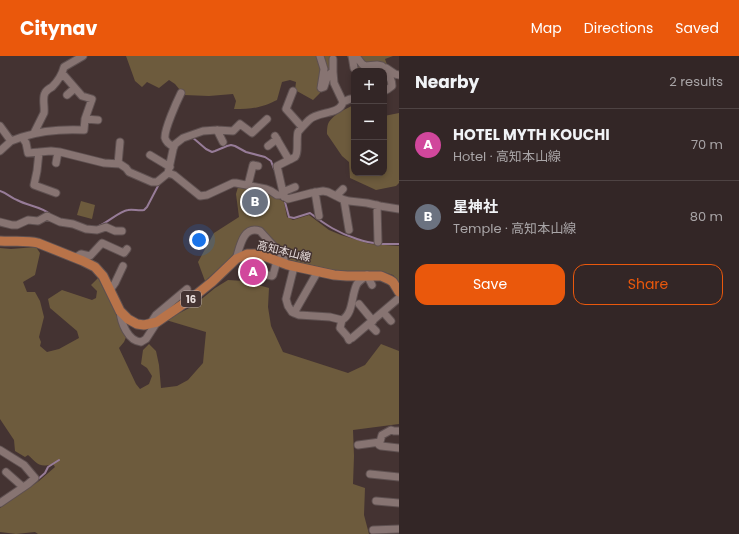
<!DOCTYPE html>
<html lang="en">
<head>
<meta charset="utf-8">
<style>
  body { margin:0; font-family:Poppins,"Noto Sans JP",sans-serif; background:#3e3232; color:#f1f3f6 }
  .controls { position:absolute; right:12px; top:12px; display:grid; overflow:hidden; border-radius:8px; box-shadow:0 2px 6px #0003 }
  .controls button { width:36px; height:36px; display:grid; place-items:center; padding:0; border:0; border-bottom:1px solid #4e4343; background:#332626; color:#f1f3f6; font:20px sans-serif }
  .you { position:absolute; left:199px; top:184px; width:14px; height:14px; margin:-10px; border:3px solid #fff; border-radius:50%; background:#1a73e8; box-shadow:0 0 0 6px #1a73e833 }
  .badge { display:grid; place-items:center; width:26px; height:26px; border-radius:50%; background:#ea580c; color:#fff; font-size:13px; font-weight:700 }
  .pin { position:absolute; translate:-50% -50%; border:2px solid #fff; box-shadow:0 1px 4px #0006 }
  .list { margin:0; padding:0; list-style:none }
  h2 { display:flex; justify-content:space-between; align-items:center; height:52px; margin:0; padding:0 16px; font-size:17px }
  h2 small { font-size:13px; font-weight:400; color:#a9a5a7 }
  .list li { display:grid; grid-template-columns:26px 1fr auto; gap:12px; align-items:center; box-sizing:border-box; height:72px; padding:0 16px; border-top:1px solid #4e4343 }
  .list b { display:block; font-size:15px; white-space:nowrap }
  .list p { margin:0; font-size:13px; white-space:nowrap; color:#a9a5a7 }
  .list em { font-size:13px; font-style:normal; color:#a9a5a7 }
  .actions { display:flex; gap:8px; padding:12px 16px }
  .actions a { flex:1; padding:9px 0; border:1px solid #ea580c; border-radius:12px; text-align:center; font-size:14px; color:#ea580c }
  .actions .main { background:#ea580c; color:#fff }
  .icon { flex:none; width:22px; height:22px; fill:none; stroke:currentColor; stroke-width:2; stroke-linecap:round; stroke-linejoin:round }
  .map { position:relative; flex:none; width:399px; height:478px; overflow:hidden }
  header { display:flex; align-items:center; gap:24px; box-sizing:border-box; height:56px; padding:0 20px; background:#ea580c; color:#fff }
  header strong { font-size:19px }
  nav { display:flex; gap:22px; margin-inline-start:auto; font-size:14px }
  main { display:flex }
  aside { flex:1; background:#332626 }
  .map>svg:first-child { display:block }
  .green { fill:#6d5b3d }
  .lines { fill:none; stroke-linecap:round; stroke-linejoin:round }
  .stream { stroke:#977c98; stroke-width:2 }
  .minor-casing { stroke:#5f5151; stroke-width:9 }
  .major-casing { stroke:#5f5151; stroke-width:11 }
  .minor { stroke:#877472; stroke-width:7 }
  .major { stroke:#b87349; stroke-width:9 }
  .labels { text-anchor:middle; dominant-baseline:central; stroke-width:3; stroke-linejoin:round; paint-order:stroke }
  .shield { fill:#443332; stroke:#b8abaa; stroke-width:1 }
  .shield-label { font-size:10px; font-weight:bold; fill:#e9dedd }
  .street-label { font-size:11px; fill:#e9dedd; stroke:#443332 }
</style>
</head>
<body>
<header>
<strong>Citynav</strong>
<nav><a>Map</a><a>Directions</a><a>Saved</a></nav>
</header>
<main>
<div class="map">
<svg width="399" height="478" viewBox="0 0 399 478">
  <rect width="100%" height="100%" fill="#443332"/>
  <!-- green -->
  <path class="green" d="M126 0H330V13L320 37 313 44 295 34 296 26 290 24 282 26 277 44C261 52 252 53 234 53L236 45 233 38 209 40 184 39 175 28 169 24 159 32 147 26 142 31 135 25Z
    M347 0H393L385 3 391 20 390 29 384 32V15H355Z
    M354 49V117H384V60L399 57V127L396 130 376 134 350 122 349 106 342 100 327 78C327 75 327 69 329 66 333 59 347 52 354 49Z
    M238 131 261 135 271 138 284 146 287 161 293 164 309 159 329 174 341 179 370 188 399 190V226L393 219 384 216 367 215 347 216 333 214 290 204 253 171 236 197 205 225 198 206 214 177 239 161 236 138Z
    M81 145 95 149 92 163 77 159Z
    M36 191 40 197 35 219 23 226 27 236H35L40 245 44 261 39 281 41 286 40 290 47 296 59 293 79 282 77 275 50 252 48 243 62 234 92 244 96 242 97 235 91 229 98 222 127 279 124 286 119 292 136 328 140 333 149 328 152 320 147 312 141 308 143 294 149 288 156 295 159 309 161 332 177 330 188 324 203 307 206 276 166 264 193 250 215 232 228 224 244 225 269 232 268 251 271 270 283 296 348 317 365 309 381 288 399 295V368L353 374 354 400 353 428 365 432 364 459 369 478H38L35 476 16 478 0 476V452L39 425 55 411 53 408C39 412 38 408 28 399L25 401 15 395 14 384 0 363V192L11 193Z"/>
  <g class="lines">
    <!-- stream -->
    <path class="stream" d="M192 81 206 93 212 96 215 95 227 90 231 89 235 90 246 96 265 101 271 105 274 113
      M0 135C7 137 11 142 17 144 28 150 40 150 50 158
      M285 146 289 161 294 162 310 157C326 169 338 177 357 183 363 185 369 187 376 187
      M99 170C108 166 120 155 128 154 133 153 139 155 144 154L147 151 159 128
      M380 188H399
      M37 424 45 417 48 411 59 404"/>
    <defs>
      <path id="minor" d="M352 0 354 12
        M356 0 362 8 365 10 377 9 382 10C386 17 392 21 392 30L388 33 384 35
        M333 3V16
        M386 12 395 18 399 19
        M62 17 75 32 67 39
        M293 35 286 53 302 71
        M343 46 350 43H354
        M85 63 98 64
        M0 70 11 85
        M217 74 223 86
        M34 77 44 57C45 51 42 42 45 37 46 35 50 32 52 31 58 25 62 19 64 11L83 0
        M275 80 289 104 277 110 284 141
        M22 81C43 74 62 73 84 74L85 63 92 43 82 40 75 32
        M268 90 277 83
        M174 91C170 89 166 86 165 82 164 74 177 45 181 37
        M0 95 11 85 22 81 26 87 28 97 51 95 60 96 104 107 120 108 126 112 129 116 152 126H157L168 117 174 89 183 82 203 75 217 74 233 75 240 68 252 77 267 63
        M39 96 37 115 34 129 56 137
        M150 99 170 111
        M289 104C290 104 295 101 295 101 299 97 296 83 298 76 301 72 305 68 309 64 318 55 340 59 343 46L334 27 333 16C327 18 326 25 324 31L321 32 324 13 320 0
        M56 107 58 96
        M118 108 120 86
        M168 117 174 119 200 140 207 139 233 127H236L266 133 271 135 277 139H282L288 143 311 137 323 135 328 136 342 143 349 145 367 147 380 150 399 153
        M248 129 253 109 258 110
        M283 136 295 131
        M315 136 319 160
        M336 140 343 133
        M344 144 349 174
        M377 149 378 186
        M0 166 12 169H17L28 164 38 165 47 160 60 166 73 168 86 173 97 174 106 171 115 175H122
        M75 202 81 198 90 200 102 187 124 197 127 193
        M236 203C240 191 243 169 260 175L280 197 284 203 283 207
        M292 209 293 215 286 243 288 250 292 256 294 257 299 259 330 261 342 264C354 257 351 239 357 228 359 225 364 222 367 219L372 229
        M243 216 246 214 272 220 273 219 277 205
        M110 234 115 227 123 210
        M359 248 373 265
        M120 255C121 267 128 285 141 286L146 283 157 266
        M383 256 391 265
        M294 257 318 215
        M342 264 340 272 347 280 349 284
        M150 268 156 259 187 233
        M369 268 376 275
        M352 282 399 242
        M399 375H394L391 374 382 379 379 389 381 390 399 392
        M358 389 380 386
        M0 394 24 409 35 422 28 428 0 447
        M6 416 23 431
        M370 418 399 421
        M376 445 399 447
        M373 474 399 473"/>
      <path id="major" d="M0 185C13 186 26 184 38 187L83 205 95 211 103 220 120 255 128 263 137 268 144 269 157 266 192 242 212 226 236 203 247 198H254L264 200 288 209 334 219 347 220H381L390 224 393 226 399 236"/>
    </defs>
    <!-- minor casing -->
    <use href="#minor" class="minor-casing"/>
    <!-- major casing -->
    <use href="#major" class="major-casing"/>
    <!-- minor -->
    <use href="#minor" class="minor"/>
    <!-- major -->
    <use href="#major" class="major"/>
  </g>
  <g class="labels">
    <!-- shield labels -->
    <rect class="shield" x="181" y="235" width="20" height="16" rx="3"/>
    <g class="shield-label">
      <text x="191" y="243">16</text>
    </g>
    <!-- street labels -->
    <g class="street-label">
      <text transform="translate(284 195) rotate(14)">高知本山線</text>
    </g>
  </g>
</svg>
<div class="controls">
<button>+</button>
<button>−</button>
<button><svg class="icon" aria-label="layers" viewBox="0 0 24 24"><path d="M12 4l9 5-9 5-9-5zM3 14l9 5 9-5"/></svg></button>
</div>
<div class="you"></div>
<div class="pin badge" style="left:253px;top:216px;background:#d1479c">A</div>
<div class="pin badge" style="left:255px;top:146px;background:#6b7280">B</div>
</div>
<aside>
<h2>Nearby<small>2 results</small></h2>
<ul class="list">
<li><span class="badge" style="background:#d1479c">A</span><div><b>HOTEL MYTH KOUCHI</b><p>Hotel · 高知本山線</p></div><em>70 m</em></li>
<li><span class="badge" style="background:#6b7280">B</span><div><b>星神社</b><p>Temple · 高知本山線</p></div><em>80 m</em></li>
</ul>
<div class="actions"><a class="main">Save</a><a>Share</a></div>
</aside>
</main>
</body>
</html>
